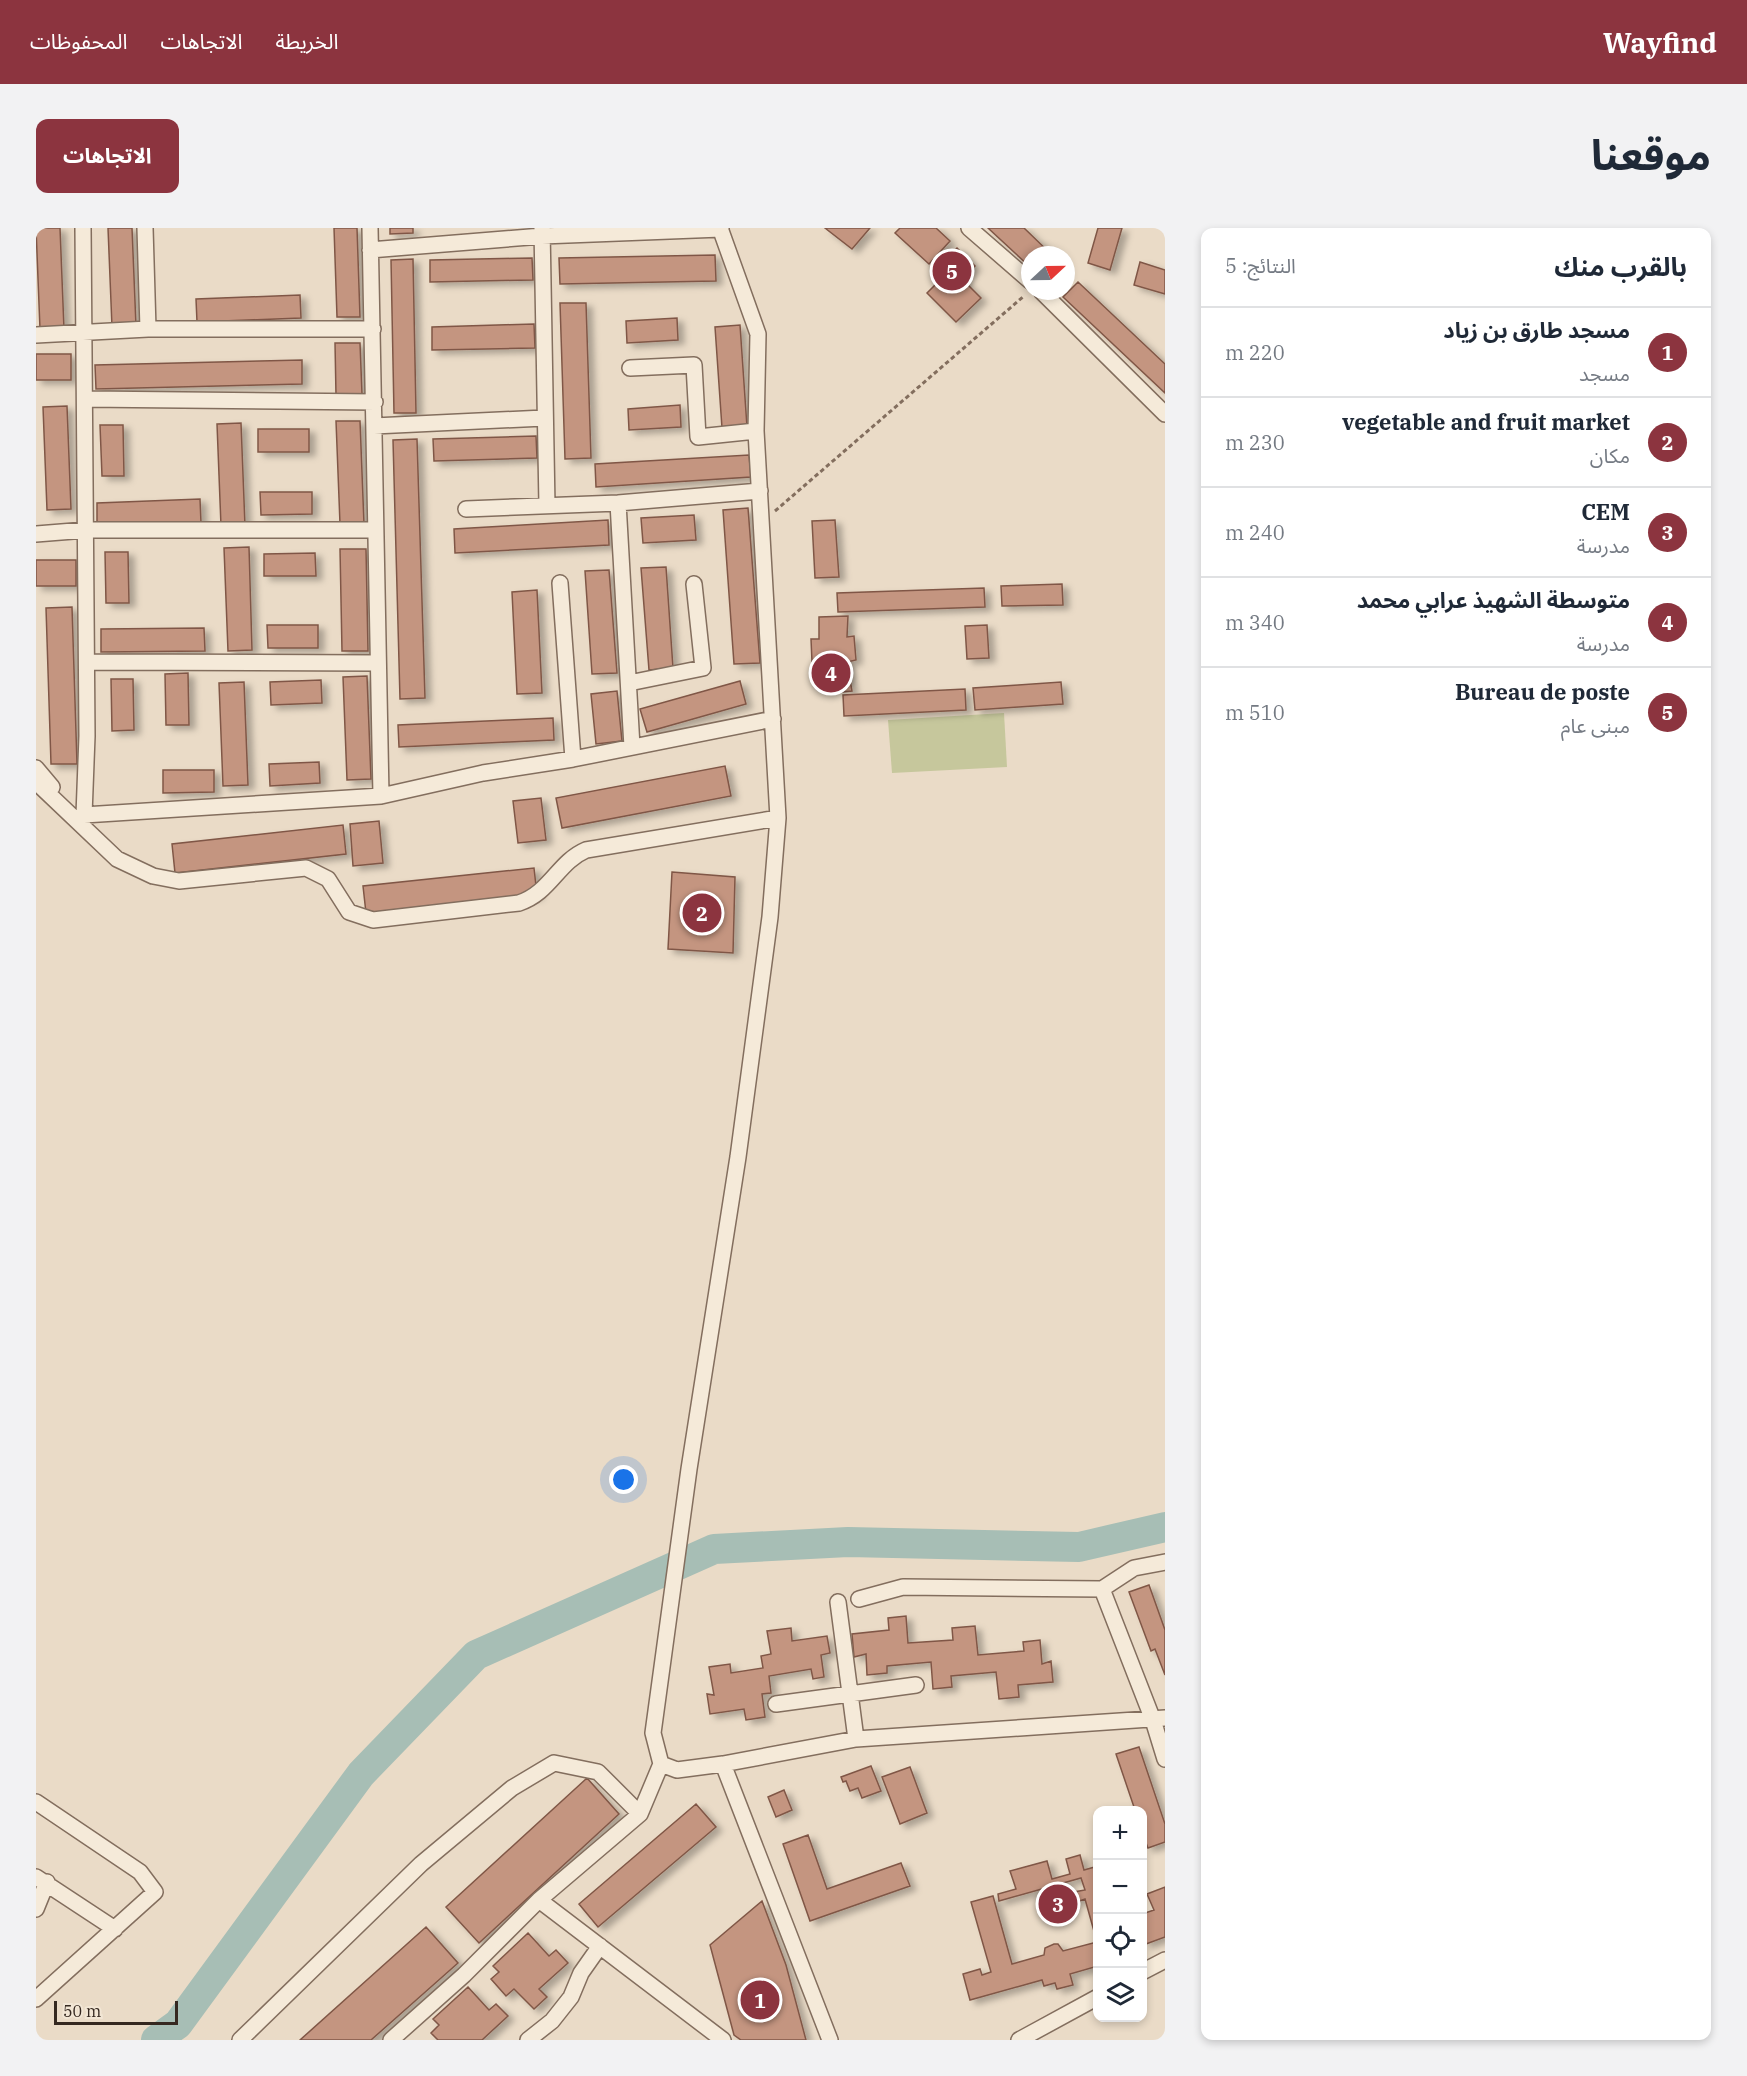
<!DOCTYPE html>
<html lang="ar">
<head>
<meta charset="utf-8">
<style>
  body { margin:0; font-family:"IBM Plex Serif","Noto Sans Arabic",serif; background:#f2f2f3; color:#1f2937; direction:rtl }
  .controls { position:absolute; right:18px; bottom:18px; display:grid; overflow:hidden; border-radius:12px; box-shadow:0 3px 9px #0003 }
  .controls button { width:54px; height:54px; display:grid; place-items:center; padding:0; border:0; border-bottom:2px solid #e0e1e3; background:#fff; color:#1f2937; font:30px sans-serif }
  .compass { position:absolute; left:985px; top:18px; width:54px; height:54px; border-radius:50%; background:#fff; box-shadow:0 3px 9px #0003; rotate:68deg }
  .scale { position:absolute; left:18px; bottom:15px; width:124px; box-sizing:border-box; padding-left:6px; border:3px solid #352820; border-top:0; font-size:16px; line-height:21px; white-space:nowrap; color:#352820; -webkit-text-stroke:4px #f2e6d5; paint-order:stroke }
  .you { position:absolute; left:588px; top:1252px; width:21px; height:21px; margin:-15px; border:4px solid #fff; border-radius:50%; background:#1a73e8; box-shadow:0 0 0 9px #1a73e833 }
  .badge { display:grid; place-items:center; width:39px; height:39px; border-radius:50%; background:#8c343f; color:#fff; font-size:20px; font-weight:700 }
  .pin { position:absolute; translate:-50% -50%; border:3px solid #fff; box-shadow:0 2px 6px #0006 }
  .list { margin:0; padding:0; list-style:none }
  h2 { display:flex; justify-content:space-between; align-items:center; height:78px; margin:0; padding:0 24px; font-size:26px }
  h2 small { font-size:20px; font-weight:400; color:#747a83 }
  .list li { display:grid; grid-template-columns:39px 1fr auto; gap:18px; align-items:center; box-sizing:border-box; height:90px; padding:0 24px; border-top:2px solid #e0e1e3 }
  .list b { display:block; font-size:22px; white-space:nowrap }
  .list p { margin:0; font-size:20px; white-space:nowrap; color:#747a83 }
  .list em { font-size:20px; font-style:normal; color:#747a83 }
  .icon { flex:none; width:33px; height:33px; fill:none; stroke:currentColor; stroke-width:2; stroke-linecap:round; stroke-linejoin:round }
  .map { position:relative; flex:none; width:1129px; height:1812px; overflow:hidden; direction:ltr; border-radius:12px }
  header { display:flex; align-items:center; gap:36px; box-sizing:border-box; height:84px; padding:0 30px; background:#8c343f; color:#fff }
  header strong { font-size:28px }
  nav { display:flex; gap:33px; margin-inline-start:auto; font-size:21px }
  .intro { display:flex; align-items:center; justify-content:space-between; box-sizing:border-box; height:144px; padding:0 36px }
  h1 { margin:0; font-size:42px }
  .button { padding:15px 27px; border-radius:12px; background:#8c343f; color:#fff; font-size:21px; font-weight:700 }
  main { display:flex; gap:36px; padding:0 36px }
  aside { flex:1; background:#fff; border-radius:12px; box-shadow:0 3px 9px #0003 }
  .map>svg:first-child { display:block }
  .green { fill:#c6c79c }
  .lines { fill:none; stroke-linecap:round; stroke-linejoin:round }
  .river { stroke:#a7beb5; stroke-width:30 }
  .building { fill:#c49580; stroke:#805746; stroke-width:1.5; filter:url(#shadow) }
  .minor-casing { stroke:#836e5e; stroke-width:18 }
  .path { stroke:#836e5e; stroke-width:3; stroke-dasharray:4.5 3; stroke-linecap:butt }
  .minor { stroke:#f5ead9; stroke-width:15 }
</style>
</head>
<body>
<header>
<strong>Wayfind</strong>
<nav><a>الخريطة</a><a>الاتجاهات</a><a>المحفوظات</a></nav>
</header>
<div class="intro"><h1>موقعنا</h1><a class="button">الاتجاهات</a></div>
<main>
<aside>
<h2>بالقرب منك<small>النتائج: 5</small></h2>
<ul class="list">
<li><span class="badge">1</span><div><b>مسجد طارق بن زياد</b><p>مسجد</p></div><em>220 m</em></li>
<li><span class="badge">2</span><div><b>vegetable and fruit market</b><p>مكان</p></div><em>230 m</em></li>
<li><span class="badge">3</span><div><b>CEM</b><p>مدرسة</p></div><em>240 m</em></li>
<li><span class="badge">4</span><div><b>متوسطة الشهيذ عرابي محمد</b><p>مدرسة</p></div><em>340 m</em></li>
<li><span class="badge">5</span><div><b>Bureau de poste</b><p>مبنى عام</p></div><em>510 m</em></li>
</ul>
</aside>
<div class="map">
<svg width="1129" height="1812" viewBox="0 0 1129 1812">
  <defs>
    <filter id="shadow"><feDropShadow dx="6" dy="4" stdDeviation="3" flood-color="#0004"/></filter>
  </defs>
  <rect width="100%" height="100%" fill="#eadbc7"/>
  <!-- green -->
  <path class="green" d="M968 485 971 539 856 545 852 492Z"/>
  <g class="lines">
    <!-- river -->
    <path class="river" d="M120 1812 142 1796 325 1546 440 1427 678 1321 812 1314 1043 1319 1129 1299"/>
  </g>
  <!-- building -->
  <path class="building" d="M0 0H24L28 101H4Z
    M72 0H96L100 98 76 99Z
    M298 0H321L324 89H301Z
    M354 0H377V5L354 6Z
    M789 0H834L816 21Z
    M864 0H900L914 13 893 36 859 5Z
    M952 0H988L1016 27H994V39Z
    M1062 0H1086L1074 42 1052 35Z
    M921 20 939 38 926 51 945 70 920 94 891 65 906 50 898 43Z
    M679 27 680 53 524 56 523 30Z
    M496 30 497 52 394 54V32Z
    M377 31 380 185H358L355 32Z
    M1104 34 1129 42V66L1098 57Z
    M1042 54 1129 136V165L1027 69Z
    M264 67 265 90 161 94 160 71Z
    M524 75H550L555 230 529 231Z
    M641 90 642 112 591 115 590 93Z
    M498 96 499 120 396 122V99Z
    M704 97 711 199 686 200 679 99Z
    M299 115H324L326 166 300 167Z
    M0 126H35V152H0Z
    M266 132V156L60 161 59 137Z
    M644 177 645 199 593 202 592 181Z
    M31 178 35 281 11 282 7 179Z
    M300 193H324L328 296H304Z
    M205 195 209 298H185L181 196Z
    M64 197H87L88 248H66Z
    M222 201H273V224H222Z
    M500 208 501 230 398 233 397 211Z
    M381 211 389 470 364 471 357 212Z
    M713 227 715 249 560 259 559 236Z
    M224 264H276V286L225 287Z
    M164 271 165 295 61 299V275Z
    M712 280 724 435 698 436 687 282Z
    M658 287 660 312 607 315 605 290Z
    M572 292 573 317 419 325 418 301Z
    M799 292 803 349 779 350 776 293Z
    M213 319 216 422 192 423 188 320Z
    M304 321H330L332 423H306Z
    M69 324H92L93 375H70Z
    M279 325 280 348H228V326Z
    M0 332H40V358H0Z
    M630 339 637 440 613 442 605 340Z
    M573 342 581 445 556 446 549 343Z
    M1026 356 1027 377 966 378 965 358Z
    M948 360 949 379 802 384 801 365Z
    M501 362 506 465 481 466 476 364Z
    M36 379 41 536H15L10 380Z
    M812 388 811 409 818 408 820 432 811 434 816 463 807 464V454L786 455 785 434H776L775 411H783V389Z
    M231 397H282V420H232Z
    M951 397 953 430 931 431 929 398Z
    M168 400 169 423 65 424V401Z
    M152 445 153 497H130L129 446Z
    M331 448 335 551 311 552 307 449Z
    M75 451H97L98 502 76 503Z
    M285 452 286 475 235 477 234 454Z
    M704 453 710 476 611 504 604 481Z
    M208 454 212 557 187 558 183 455Z
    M1025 454 1027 476 939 482 937 460Z
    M929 461 930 482 808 488 807 467Z
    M581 463 586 513 560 516 555 466Z
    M517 490 518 512 363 519 362 497Z
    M283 534 284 555 234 558 233 536Z
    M689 538 695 568 526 600 520 570Z
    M127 542H178V564L127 565Z
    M505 570 510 612 482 615 477 573Z
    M343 593 347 635 317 638 314 596Z
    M307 597 310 626 139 645 136 616Z
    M498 640 501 667 330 685 327 658Z
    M636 644 699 649 697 725 632 721Z
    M1113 1357 1129 1402V1447L1119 1421 1115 1423 1093 1364Z
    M870 1388 872 1415 917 1412 916 1400 939 1398 942 1427 988 1423 987 1414 1004 1412 1006 1436 1015 1433 1017 1454 982 1457 983 1469 963 1471 960 1444 915 1448 916 1459 897 1461 895 1434 851 1438V1445L831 1447 830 1426 818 1429 816 1406 853 1402 852 1390Z
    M755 1400 756 1413 791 1408 794 1425 785 1427 788 1449 777 1451 775 1441 733 1448 735 1465 726 1466 729 1489 710 1492 708 1481 674 1486 671 1466 678 1467 673 1439 694 1436 695 1445 727 1440 725 1428 735 1426 731 1403Z
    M1103 1519 1129 1596V1614L1112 1620 1106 1605V1582H1099L1080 1526Z
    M835 1538 845 1563 826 1570 822 1560 814 1563 810 1553 807 1554 805 1549Z
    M874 1539 891 1585 864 1596 846 1549Z
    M551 1550 583 1586 443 1715 410 1679Z
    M748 1562 756 1582 740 1589 732 1569Z
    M660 1576 680 1599 562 1699 543 1676Z
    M772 1607 791 1661 865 1635 874 1658 774 1693 747 1616Z
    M1044 1627 1048 1642 1062 1638V1738L1034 1746 1037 1757 1021 1761 1019 1755 1008 1758 1006 1752 934 1772 927 1746 944 1741 946 1747 955 1744 935 1674 957 1668 976 1736 1008 1727 1009 1720 1018 1716H1022L1027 1723 1061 1714 1049 1671 1041 1674 1037 1670 1038 1664 1049 1662 1045 1650 963 1673 962 1666 980 1661 974 1643 1011 1633 1016 1651 1034 1646 1030 1631Z
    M1129 1659V1709L1110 1716 1106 1706V1686L1118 1682 1111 1666Z
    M726 1673 750 1737 770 1812H705L698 1807 674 1717Z
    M390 1699 422 1735 335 1812H264Z
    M492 1705 513 1728 520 1722 532 1735 503 1761 511 1769 498 1781 478 1761 470 1768 455 1751 463 1744 457 1738Z
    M432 1759 453 1782 460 1776 472 1788 446 1812H402L395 1805 403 1797 397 1791Z"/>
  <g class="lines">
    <defs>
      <path id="minor" d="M47 0 51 508 48 587 345 568 447 545 537 531 737 491
        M109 0 112 101
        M334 0 345 568
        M506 0 511 278
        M933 0 994 53
        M334 22 506 8 685 1
        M1005 63 1129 186
        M0 107 112 101H337
        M594 140 658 137 662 209 720 203
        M50 171 339 174
        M338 198 508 190
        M582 275 596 519
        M430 281 582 275 724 263
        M0 306 50 302H338
        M524 355 537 531
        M51 434 341 435
        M593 455 667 440 658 356
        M0 540 16 559
        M0 554 81 631 117 648 143 653 270 640 292 651 313 684 337 692 483 675C514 665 522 634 550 622L742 590
        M1066 1361 1117 1492 1129 1531
        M823 1371 867 1359 1066 1361 1098 1340 1129 1334
        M802 1374 820 1511
        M740 1476 880 1457
        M625 1536 641 1542 687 1536 820 1511 1129 1490
        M687 1536 794 1812
        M0 1574 104 1644 119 1664 0 1771
        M0 1649 79 1701
        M503 1672 687 1812
        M0 1681 11 1654
        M1106 1744 1129 1732
        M204 1812 385 1636 476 1560 518 1535 562 1544 604 1586
        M355 1812 428 1747 503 1672 604 1586 625 1536 617 1505 653 1241 702 929 734 689 742 590 720 203 722 106 684 0
        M492 1812 516 1793 535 1769 545 1745 564 1718
        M983 1812 1062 1769"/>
    </defs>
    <!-- minor casing -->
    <use href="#minor" class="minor-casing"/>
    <!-- path -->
    <path class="path" d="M739 283 988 68"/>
    <!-- minor -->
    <use href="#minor" class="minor"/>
  </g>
</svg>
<div class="controls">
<button>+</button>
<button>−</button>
<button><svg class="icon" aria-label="locate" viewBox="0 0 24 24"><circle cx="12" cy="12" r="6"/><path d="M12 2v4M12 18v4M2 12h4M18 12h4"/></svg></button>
<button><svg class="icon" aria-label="layers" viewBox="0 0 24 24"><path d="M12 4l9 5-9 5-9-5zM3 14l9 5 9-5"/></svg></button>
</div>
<svg class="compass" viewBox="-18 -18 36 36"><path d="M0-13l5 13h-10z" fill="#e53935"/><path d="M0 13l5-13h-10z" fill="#747a83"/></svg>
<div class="scale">50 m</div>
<div class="you"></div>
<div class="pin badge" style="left:724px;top:1772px">1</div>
<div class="pin badge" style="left:666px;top:685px">2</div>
<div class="pin badge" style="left:1022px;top:1676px">3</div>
<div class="pin badge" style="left:795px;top:445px">4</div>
<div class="pin badge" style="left:916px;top:43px">5</div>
</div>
</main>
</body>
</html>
